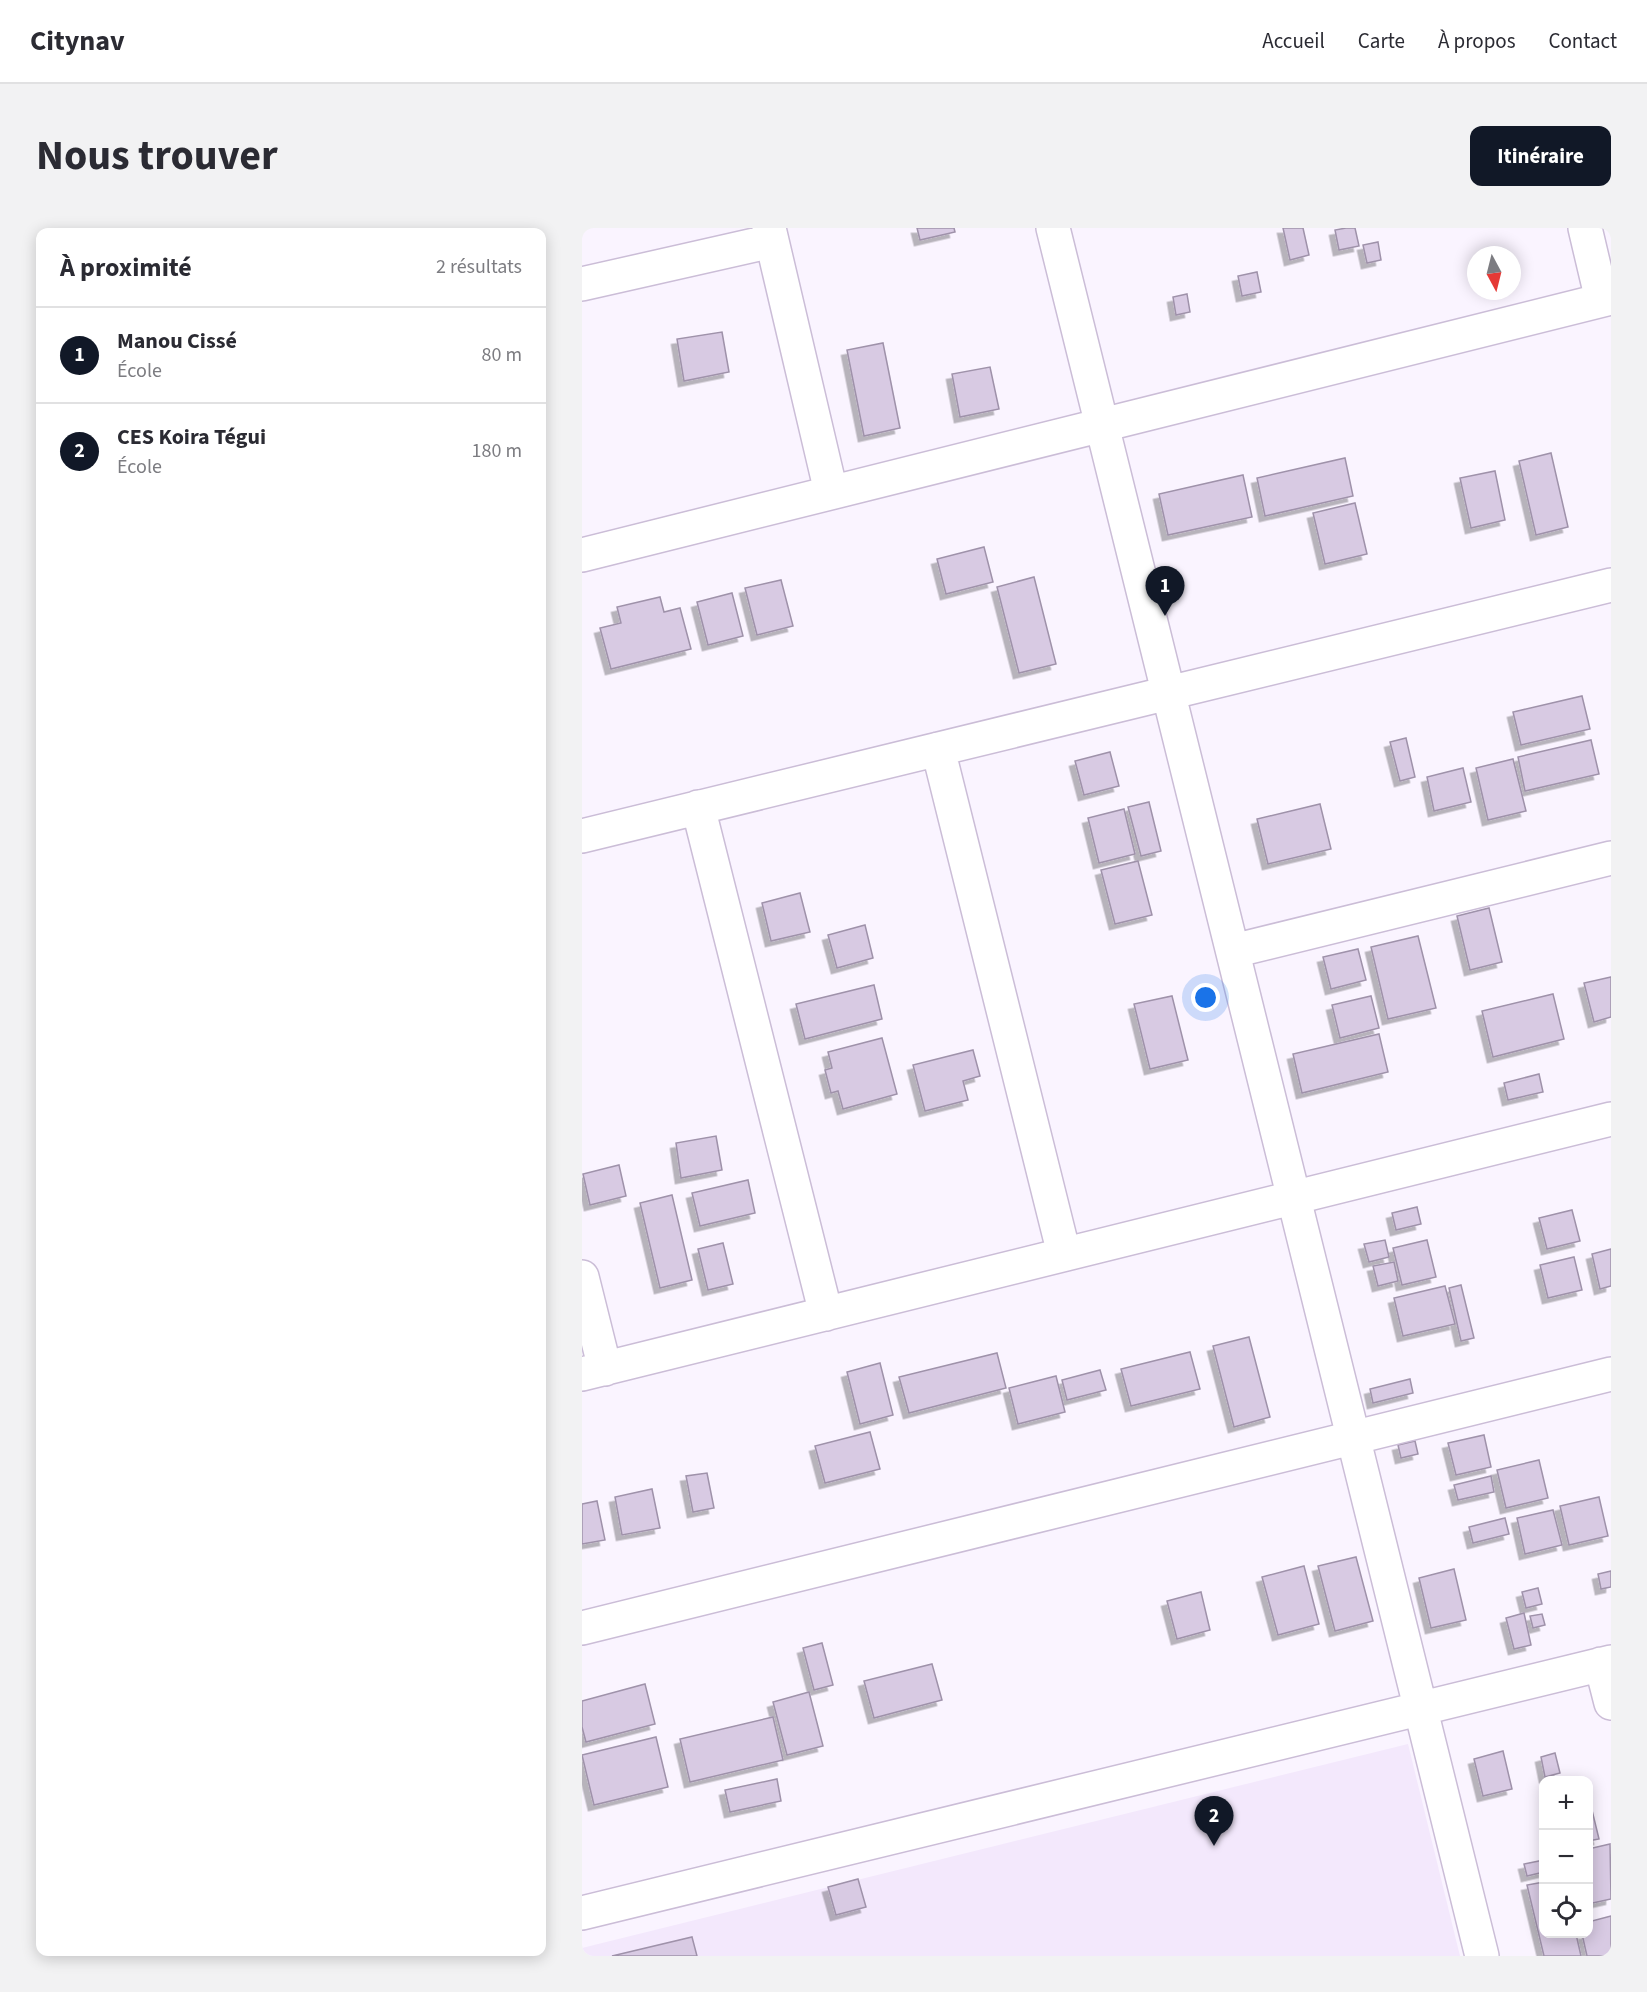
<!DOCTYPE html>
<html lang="fr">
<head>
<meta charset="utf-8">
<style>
  body { margin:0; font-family:"Source Sans 3",sans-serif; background:#f2f2f3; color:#2b2b33 }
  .controls { position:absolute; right:18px; bottom:18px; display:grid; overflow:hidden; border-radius:12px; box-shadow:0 3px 15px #0003 }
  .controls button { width:54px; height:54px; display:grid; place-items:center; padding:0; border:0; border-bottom:2px solid #e1e1e2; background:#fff; color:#2b2b33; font:30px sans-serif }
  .compass { position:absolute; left:885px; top:18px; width:54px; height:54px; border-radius:50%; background:#fff; box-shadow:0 3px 15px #0003; rotate:173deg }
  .you { position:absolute; left:624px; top:770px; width:21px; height:21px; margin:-15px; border:4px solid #fff; border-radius:50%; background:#1a73e8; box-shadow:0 0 0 9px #1a73e833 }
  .badge { display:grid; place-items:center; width:39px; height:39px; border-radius:50%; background:#111827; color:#fff; font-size:20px; font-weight:700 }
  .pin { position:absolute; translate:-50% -50px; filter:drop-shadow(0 2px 3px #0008) }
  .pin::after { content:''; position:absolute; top:32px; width:21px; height:18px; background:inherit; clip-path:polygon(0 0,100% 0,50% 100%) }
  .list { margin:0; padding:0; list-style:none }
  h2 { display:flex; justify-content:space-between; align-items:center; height:78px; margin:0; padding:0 24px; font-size:26px }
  h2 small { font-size:20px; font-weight:400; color:#7c7c81 }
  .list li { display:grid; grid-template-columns:39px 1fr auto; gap:18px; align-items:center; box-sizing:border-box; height:96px; padding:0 24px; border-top:2px solid #e1e1e2 }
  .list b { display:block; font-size:22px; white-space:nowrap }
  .list p { margin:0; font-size:20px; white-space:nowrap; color:#7c7c81 }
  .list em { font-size:20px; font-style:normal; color:#7c7c81 }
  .icon { flex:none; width:33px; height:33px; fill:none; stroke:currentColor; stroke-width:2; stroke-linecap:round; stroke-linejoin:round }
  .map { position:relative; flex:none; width:1029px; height:1728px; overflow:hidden; border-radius:12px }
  header { display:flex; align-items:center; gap:36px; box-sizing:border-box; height:84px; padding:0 30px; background:#fff; border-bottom:2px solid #e1e1e2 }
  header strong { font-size:28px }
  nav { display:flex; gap:33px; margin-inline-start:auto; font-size:21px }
  .intro { display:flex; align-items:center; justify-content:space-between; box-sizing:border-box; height:144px; padding:0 36px }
  h1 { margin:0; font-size:42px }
  .button { padding:15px 27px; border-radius:12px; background:#111827; color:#fff; font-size:21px; font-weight:700 }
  main { display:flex; gap:36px; padding:0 36px }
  aside { flex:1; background:#fff; border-radius:12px; box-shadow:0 3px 15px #0003 }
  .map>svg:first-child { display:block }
  .built { fill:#f3e8fc }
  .building { fill:#d8cae3; stroke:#9f92aa; stroke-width:1.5; filter:url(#shadow) }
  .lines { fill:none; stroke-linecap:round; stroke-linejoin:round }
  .minor-casing { stroke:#cbbdd7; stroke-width:36 }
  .minor { stroke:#fff; stroke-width:33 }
</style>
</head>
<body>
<header>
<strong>Citynav</strong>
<nav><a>Accueil</a><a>Carte</a><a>À propos</a><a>Contact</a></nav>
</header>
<div class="intro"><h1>Nous trouver</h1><a class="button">Itinéraire</a></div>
<main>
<aside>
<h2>À proximité<small>2 résultats</small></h2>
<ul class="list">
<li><span class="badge">1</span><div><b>Manou Cissé</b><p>École</p></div><em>80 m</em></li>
<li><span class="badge">2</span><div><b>CES Koira Tégui</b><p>École</p></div><em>180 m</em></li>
</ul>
</aside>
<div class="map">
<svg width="1029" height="1728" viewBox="0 0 1029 1728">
  <defs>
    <filter id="shadow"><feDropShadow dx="-5.5" dy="5.5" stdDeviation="0" flood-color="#0004"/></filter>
  </defs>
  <rect width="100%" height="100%" fill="#faf4ff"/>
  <!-- built -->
  <path class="built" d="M826 1516 878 1728H0V1720Z"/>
  <!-- building -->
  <path class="building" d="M335 0H372L373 4 338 12Z
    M701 0H721L727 27 708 32Z
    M764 0H773L777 18 757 22 753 2Z
    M796 14 799 32 785 35 781 17Z
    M675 44 679 64 660 68 656 48Z
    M605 66 608 84 594 87 591 69Z
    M140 104 147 144 102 153 95 111Z
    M301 115 318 200 282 208 265 122Z
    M408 139 417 181 378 189 370 146Z
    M969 225 986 299 954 307 937 233Z
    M763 230 771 268 683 288 675 250Z
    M913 243 923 292 889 300 878 250Z
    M661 247 670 289 586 307 577 266Z
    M773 275 785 326 743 336 731 285Z
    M402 319 411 354 364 366 355 331Z
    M452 349 474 436 437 445 415 359Z
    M199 352 211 398 175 407 163 360Z
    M150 365 161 408 126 417 115 374Z
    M78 369 82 384 98 380 109 421 29 441 18 400 39 395 35 379Z
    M1000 468 1008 501 939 517 931 484Z
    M824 510 833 549 818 553 808 514Z
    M1009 512 1017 546 943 563 936 529Z
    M528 524 537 558 502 567 493 533Z
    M931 531 944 583 906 592 894 540Z
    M881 540 889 574 852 583 845 549Z
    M567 574 579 623 559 628 546 579Z
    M738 576 749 621 686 636 675 591Z
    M542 581 553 626 517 635 506 590Z
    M556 633 570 687 533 696 519 642Z
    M218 665 228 704 189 713 180 675Z
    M907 680 920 734 888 742 875 688Z
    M283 697 291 730 255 740 246 707Z
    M836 708 854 780 806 791 789 719Z
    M776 721 784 752 749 761 741 729Z
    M1029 749V789L1012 794 1002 755Z
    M292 757 300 791 223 811 214 776Z
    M971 766 982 811 911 829 900 783Z
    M590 768 606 832 568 841 552 776Z
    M789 768 797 800 758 810 750 777Z
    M797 806 806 844 720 865 711 826Z
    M300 810 315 866 261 881 256 863 249 865 243 842 250 840 246 824Z
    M391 822 398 848 381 853 386 872 343 883 331 837Z
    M957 846 961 864 926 872 922 855Z
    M134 908 140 942 99 950 94 915Z
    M37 937 44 968 8 977 1 946Z
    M166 952 173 985 118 998 110 965Z
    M90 967 110 1052 78 1060 58 975Z
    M835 979 839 996 814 1002 810 985Z
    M990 982 998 1013 965 1021 957 990Z
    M803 1012 807 1029 787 1034 782 1016Z
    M845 1012 854 1049 820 1057 811 1020Z
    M141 1015 151 1056 126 1062 116 1021Z
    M1029 1021V1058L1018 1061 1010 1026Z
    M992 1029 1000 1062 966 1070 958 1037Z
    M812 1034 816 1053 796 1058 791 1038Z
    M879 1057 892 1110 879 1113 867 1060Z
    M863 1058 873 1096 821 1108 812 1070Z
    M667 1109 688 1189 652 1199 631 1118Z
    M608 1124 618 1161 549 1178 539 1141Z
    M415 1125 424 1160 327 1185 317 1149Z
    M298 1135 311 1187 278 1196 265 1144Z
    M518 1142 524 1162 485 1172 480 1152Z
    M474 1148 483 1184 436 1196 427 1160Z
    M828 1151 831 1165 791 1175 788 1161Z
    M288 1204 298 1241 243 1255 233 1218Z
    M902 1207 909 1239 874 1247 866 1215Z
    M833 1213 836 1226 819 1230 816 1217Z
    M957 1232 966 1270 924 1280 915 1242Z
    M125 1245 132 1280 111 1284 104 1248Z
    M909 1248 912 1264 876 1272 872 1257Z
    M70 1261 78 1300 40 1307 33 1269Z
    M1017 1269 1026 1308 987 1317 978 1278Z
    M15 1273 23 1312 0 1316V1276Z
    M971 1282 980 1317 943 1326 935 1290Z
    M923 1290 927 1306 891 1315 887 1299Z
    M774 1329 791 1393 753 1403 736 1338Z
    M722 1338 737 1396 696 1407 680 1349Z
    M872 1341 884 1392 849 1400 837 1350Z
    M1029 1343V1359L1019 1361 1016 1346Z
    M956 1360 960 1376 944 1380 940 1364Z
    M619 1364 628 1402 595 1411 585 1373Z
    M942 1385 949 1417 932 1421 924 1390Z
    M960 1386 963 1397 951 1400 948 1388Z
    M240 1415 251 1457 232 1462 221 1420Z
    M350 1436 360 1472 292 1490 282 1453Z
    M63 1456 73 1496 4 1514 0 1499V1473Z
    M227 1464 241 1518 205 1527 191 1474Z
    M191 1489 201 1532 108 1554 98 1511Z
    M74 1509 86 1559 12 1577 0 1527Z
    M921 1523 930 1561 901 1568 892 1531Z
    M973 1525 978 1545 963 1549 959 1529Z
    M195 1551 199 1573 148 1584 143 1562Z
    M1006 1574H1008L1017 1611 1006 1613Z
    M1028 1616 1029 1671 1006 1676V1621Z
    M962 1632V1644L945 1648 942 1636Z
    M276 1651 284 1679 254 1687 246 1659Z
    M962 1654V1706H994L999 1728H962L945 1657Z
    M1029 1688V1728H1005L1000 1706H1006V1694Z
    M110 1709 115 1728H30Z"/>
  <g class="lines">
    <defs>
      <path id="minor" d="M187 0 249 264
        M471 0 900 1728
        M1003 0 1020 72
        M0 56 190 13
        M0 327 1029 70
        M356 521 482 1026
        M116 579 244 1086
        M0 608 1029 357
        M651 723 1029 630
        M0 1049 23 1141
        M0 1146 1029 891
        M0 1400 1029 1146
        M1019 1436 1029 1475
        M0 1685 1029 1434"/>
    </defs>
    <!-- minor casing -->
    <use href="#minor" class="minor-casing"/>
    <!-- minor -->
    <use href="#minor" class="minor"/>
  </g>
</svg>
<div class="controls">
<button>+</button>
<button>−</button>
<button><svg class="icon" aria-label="locate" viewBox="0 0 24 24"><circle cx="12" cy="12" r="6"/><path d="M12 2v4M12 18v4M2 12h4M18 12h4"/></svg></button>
</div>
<svg class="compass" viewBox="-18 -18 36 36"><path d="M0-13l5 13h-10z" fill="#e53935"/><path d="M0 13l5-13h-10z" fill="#7c7c81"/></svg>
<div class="you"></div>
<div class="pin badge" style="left:583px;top:388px">1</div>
<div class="pin badge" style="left:632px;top:1618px">2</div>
</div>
</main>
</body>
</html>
